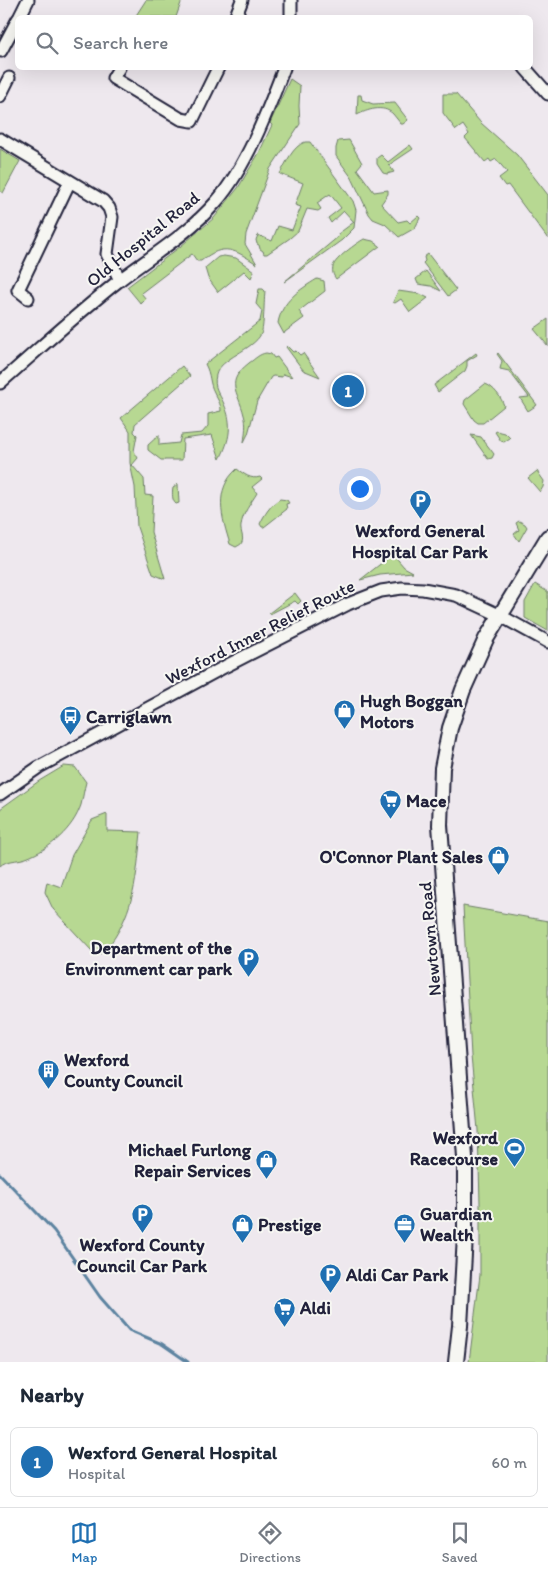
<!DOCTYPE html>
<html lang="en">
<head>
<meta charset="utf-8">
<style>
  body { margin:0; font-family:Itim,sans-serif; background:#f6f6f7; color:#1f2937 }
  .you { position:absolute; left:359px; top:488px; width:18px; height:18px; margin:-12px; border:4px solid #fff; border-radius:50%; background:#1a73e8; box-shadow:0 0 0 8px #1a73e833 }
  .badge { display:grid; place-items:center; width:32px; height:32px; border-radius:50%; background:#1f6fb2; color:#fff; font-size:16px; font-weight:700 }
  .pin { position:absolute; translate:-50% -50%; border:2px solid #fff; box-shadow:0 1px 5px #0006 }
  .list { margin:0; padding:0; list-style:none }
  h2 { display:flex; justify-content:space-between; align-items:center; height:65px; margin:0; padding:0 20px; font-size:21px }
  h2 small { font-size:16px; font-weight:400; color:#747a83 }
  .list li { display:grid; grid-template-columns:32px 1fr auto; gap:15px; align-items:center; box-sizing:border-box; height:70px; margin:0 10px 10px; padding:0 10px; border:1px solid #e0e1e3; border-radius:8px }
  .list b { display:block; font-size:19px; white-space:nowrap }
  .list p { margin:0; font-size:16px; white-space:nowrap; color:#747a83 }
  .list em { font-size:16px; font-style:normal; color:#747a83 }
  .icon { flex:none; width:28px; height:28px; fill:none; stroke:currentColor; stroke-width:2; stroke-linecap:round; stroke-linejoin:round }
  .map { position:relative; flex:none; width:548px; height:1362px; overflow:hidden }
  .search { position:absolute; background:#fff; box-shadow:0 5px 20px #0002; left:15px; right:15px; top:15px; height:55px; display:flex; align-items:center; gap:12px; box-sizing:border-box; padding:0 18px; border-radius:8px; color:#747a83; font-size:19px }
  .sheet { height:145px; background:#fff }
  nav { display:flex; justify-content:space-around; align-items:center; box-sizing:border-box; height:70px; border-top:1px solid #e0e1e3; background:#fff; font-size:14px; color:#747a83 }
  nav a { display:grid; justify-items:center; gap:2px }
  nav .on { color:#1f6fb2 }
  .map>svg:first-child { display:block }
  .green { fill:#b7d892; stroke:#6c7d66 }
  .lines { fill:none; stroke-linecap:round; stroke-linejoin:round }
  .stream { stroke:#5c83a0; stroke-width:3 }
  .minor-casing { stroke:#22223b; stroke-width:15 }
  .major-casing { stroke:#22223b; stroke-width:18 }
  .minor { stroke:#f6f6f2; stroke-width:11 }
  .major { stroke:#f6f6f2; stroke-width:14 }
  .labels { text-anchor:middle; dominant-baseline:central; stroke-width:4; stroke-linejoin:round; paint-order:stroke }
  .street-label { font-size:18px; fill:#22223b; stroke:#f6f6f2 }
  .poi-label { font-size:18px; font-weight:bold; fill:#22223b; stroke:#f6f6f2; text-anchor:start }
</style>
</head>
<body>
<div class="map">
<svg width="548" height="1362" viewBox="0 0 548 1362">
  <rect width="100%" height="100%" fill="#eee8ee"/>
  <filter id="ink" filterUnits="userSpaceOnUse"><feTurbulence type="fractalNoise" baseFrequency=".02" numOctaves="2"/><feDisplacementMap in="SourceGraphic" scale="10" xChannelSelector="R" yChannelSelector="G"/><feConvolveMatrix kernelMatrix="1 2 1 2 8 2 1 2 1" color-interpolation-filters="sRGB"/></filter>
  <g filter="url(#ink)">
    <!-- green -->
    <path class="green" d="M146 0H182L176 17H135Z
      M290 79 300 86 299 106 300 124 270 169 246 234 245 244 257 264C235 250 224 242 201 261H197L192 254 141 293 146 299 141 304 127 287 181 246 214 218 238 188 259 153 272 125 270 123Z
      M443 94H456L481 123 517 155 548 195V239L508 185 505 186 499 178 507 172 496 159 491 162 489 159 485 162 465 138 469 134 463 125 456 130 443 113Z
      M358 95H361L362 100 373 104 395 103 408 120 403 124H401C398 121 396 117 393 114 383 104 367 110 357 115Z
      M349 140 362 163 357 169 374 192 388 190V194L381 204 398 222 407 220 410 223 418 216 420 218 415 228 399 237 385 224 373 219 369 214 352 178 336 156V148L338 141Z
      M305 142H310L353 201 356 210 354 228 342 240 284 282 339 236 338 234 354 222 344 211 331 223 328 218 341 208 330 194 317 203 321 209 318 211 307 209 298 231 290 238 267 254H264L263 251 260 249 259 245 257 244 256 240 258 235 272 241 278 226 292 230 301 207 295 205 303 183 280 174C286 163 293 146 305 142Z
      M410 145 413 149 389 165 394 172 387 174 383 173 377 164V158L381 155 388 162Z
      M0 149 20 161 3 193 0 191Z
      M364 239 373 241 380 246 336 279C333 275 332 272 333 267 334 259 357 243 364 239Z
      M428 254 456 290 448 296 423 263 425 261 424 257Z
      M224 256 236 258 254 271 251 278 244 271 218 292 208 278 205 268 218 257Z
      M426 271 441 291 431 286 418 284 416 279Z
      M317 279 324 281 325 291 299 311 304 318 285 332 284 334 278 323C282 301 299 290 317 279Z
      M259 289H263L265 291C264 300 264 328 261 334 253 350 220 358 216 375 213 388 219 392 224 404 233 424 230 440 220 459L212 435 183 439 182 460H161L148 450V445L159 435V445L179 443 181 435 202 433 208 426V414L221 411C221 403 217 399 214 392 209 383 211 375 205 364L260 321 262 311 256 304Z
      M398 291 420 294 428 298 410 312 401 299 395 303 393 302Z
      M548 319V346L534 329Z
      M287 346 293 352 296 351 300 355 303 353 320 377 303 370 286 347Z
      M266 353 271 354 274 358 277 357 292 377 283 374 282 377 273 376 271 377 257 401 248 434 244 442C245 433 247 424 244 415 238 390 224 383 249 363 255 359 259 354 266 353Z
      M476 353 477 355 467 361V366L465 371 438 392 434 385Z
      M498 353 537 405 528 411 520 398 529 397 509 371 500 369 502 361 497 354Z
      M182 366 190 376 135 424 134 432 137 435 134 451 138 458 132 465 144 479 145 495 153 496 151 532 165 579 153 574 137 527 135 487 130 463V431L121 418Z
      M485 384C493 386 502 398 504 406L483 423H478L474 420 464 404 465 400Z
      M497 431 505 433 510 438 504 442 501 441 495 432Z
      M471 435 481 437 494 454 492 458 488 459Z
      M237 469C244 474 251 480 260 477L262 479 252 487 257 493C251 503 242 514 241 526 240 531 244 537 242 542 241 545 239 545 236 547L230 544C222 518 213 490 237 469Z
      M537 471 544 481 543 487 540 492 528 478Z
      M178 484 179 503 176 504C172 501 172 493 173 488Z
      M280 499 287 500 289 503 286 504 287 509 264 527H262L260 524C264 515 271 504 280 499Z
      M519 521 525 524 527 527 519 541 514 534 519 530 516 523Z
      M393 554 404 567 413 572 380 575 360 580Z
      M535 584 548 592V631L525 618V602Z
      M295 593 301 601 298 604 295 601 270 614 269 613Z
      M64 766 75 767 86 782C84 789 83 797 81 805 73 829 50 849 26 858 17 861 6 860 0 866V809L39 781Z
      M107 814V831L141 832C137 870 136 903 115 937 110 944 107 949 100 954L92 951 53 909 45 892 47 882 61 887 72 855 92 820Z
      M463 906 548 921V1362H469L480 1275V1203L478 1130 471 1056Z"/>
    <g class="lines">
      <!-- stream -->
      <path class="stream" d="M0 1174 54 1231 100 1297 129 1330 162 1344 188 1362"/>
      <defs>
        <path id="minor" d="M291 0V18
          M19 18 28 0
          M235 18 242 0
          M1 51 18 19
          M119 68 113 78 181 119 192 121 218 68
          M525 68 548 94
          M0 96 9 78
          M0 139 103 201 109 208 112 217 107 254 120 280
          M28 298 18 290 70 181
          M0 383C40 348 79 312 121 279 153 255 189 233 216 202 246 168 268 110 284 68
          M0 794 39 767 226 666 348 604 381 591 402 588 423 589 456 595 499 615 548 642"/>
        <path id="major" d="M456 1362 460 1326 465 1236V1157L440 825 442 768 450 728 463 690 486 639 548 537"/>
      </defs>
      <!-- minor casing -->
      <use href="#minor" class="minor-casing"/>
      <!-- major casing -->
      <use href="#major" class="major-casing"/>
      <!-- minor -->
      <use href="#minor" class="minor"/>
      <!-- major -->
      <use href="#major" class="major"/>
    </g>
  </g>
  <!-- icons -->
  <defs>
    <symbol id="parking-pin" viewBox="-11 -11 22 30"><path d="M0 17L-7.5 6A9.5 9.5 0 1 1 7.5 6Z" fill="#1f6fb2" stroke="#f6f6f2"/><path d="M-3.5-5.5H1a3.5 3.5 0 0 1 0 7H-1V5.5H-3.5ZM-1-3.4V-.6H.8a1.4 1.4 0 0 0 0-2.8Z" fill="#fff"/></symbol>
    <symbol id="shop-pin" viewBox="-11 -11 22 30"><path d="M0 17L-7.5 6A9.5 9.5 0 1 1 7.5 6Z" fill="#1f6fb2" stroke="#f6f6f2"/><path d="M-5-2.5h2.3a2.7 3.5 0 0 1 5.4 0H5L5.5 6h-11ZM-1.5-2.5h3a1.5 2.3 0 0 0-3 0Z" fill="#fff"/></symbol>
    <symbol id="bus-pin" viewBox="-11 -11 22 30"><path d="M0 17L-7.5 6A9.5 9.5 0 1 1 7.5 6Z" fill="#1f6fb2" stroke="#f6f6f2"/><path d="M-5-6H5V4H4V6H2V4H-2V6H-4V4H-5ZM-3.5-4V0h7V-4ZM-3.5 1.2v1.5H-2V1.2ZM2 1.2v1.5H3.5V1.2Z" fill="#fff"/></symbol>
    <symbol id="supermarket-pin" viewBox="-11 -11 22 30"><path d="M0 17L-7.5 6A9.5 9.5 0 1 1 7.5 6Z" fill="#1f6fb2" stroke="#f6f6f2"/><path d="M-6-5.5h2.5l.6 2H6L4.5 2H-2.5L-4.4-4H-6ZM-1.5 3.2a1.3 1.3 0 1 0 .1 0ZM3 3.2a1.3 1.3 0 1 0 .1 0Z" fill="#fff"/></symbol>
    <symbol id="building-pin" viewBox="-11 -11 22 30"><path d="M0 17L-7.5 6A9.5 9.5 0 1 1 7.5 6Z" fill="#1f6fb2" stroke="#f6f6f2"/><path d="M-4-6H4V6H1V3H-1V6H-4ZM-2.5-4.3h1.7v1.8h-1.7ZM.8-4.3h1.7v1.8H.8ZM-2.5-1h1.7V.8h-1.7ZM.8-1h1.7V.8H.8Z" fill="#fff"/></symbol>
    <symbol id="stadium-pin" viewBox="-11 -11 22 30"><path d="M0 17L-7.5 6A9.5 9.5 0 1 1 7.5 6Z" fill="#1f6fb2" stroke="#f6f6f2"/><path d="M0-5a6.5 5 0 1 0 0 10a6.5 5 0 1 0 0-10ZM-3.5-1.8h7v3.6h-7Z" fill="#fff"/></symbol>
    <symbol id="office-pin" viewBox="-11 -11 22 30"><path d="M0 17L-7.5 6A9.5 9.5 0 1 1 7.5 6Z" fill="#1f6fb2" stroke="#f6f6f2"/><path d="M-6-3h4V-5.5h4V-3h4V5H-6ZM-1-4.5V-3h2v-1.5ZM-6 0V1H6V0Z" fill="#fff"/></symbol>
  </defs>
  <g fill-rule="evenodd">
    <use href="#parking-pin" x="408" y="488" width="25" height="34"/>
    <use href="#shop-pin" x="332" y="698" width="25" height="34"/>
    <use href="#bus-pin" x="58" y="704" width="25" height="34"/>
    <use href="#supermarket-pin" x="378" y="788" width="25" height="34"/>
    <use href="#shop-pin" x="486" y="844" width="25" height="34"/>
    <use href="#parking-pin" x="236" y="946" width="25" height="34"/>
    <use href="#building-pin" x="36" y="1058" width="25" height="34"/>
    <use href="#stadium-pin" x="502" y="1136" width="25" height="34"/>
    <use href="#shop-pin" x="254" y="1148" width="25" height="34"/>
    <use href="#parking-pin" x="130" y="1202" width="25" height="34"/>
    <use href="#office-pin" x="392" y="1212" width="25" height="34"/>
    <use href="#shop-pin" x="230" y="1212" width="25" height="34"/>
    <use href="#parking-pin" x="318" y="1262" width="25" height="34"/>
    <use href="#supermarket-pin" x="272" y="1296" width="25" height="34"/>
  </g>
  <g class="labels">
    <!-- street labels -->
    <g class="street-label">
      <text transform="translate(143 239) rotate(-39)">Old Hospital Road</text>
      <text transform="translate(260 632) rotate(-27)">Wexford Inner Relief Route</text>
      <text transform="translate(430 939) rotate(-95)">Newtown Road</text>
    </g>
    <!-- poi labels -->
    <g class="poi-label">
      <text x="420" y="531" text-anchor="middle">Wexford General<tspan x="420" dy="21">Hospital Car Park</tspan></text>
      <text x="360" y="701">Hugh Boggan<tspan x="360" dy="21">Motors</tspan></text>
      <text x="86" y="717">Carriglawn</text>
      <text x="406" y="801">Mace</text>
      <text x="483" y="857" text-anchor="end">O'Connor Plant Sales</text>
      <text x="232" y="948" text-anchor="end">Department of the<tspan x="232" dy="21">Environment car park</tspan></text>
      <text x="64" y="1060">Wexford<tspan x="64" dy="21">County Council</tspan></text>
      <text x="498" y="1138" text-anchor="end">Wexford<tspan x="498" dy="21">Racecourse</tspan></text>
      <text x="251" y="1150" text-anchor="end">Michael Furlong<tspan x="251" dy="21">Repair Services</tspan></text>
      <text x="420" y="1214">Guardian<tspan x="420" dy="21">Wealth</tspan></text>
      <text x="258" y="1225">Prestige</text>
      <text x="142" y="1245" text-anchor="middle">Wexford County<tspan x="142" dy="21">Council Car Park</tspan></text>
      <text x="346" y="1275">Aldi Car Park</text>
      <text x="300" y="1308">Aldi</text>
    </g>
  </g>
</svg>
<div class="you"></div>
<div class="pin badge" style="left:348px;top:391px">1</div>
<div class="search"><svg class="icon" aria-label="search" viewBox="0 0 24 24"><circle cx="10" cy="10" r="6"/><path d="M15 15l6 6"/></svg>Search here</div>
</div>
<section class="sheet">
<h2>Nearby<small></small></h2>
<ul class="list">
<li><span class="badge">1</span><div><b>Wexford General Hospital</b><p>Hospital</p></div><em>60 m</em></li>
</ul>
</section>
<nav>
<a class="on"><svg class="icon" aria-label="map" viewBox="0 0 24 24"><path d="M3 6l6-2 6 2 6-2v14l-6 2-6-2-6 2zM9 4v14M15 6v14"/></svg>Map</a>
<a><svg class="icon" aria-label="directions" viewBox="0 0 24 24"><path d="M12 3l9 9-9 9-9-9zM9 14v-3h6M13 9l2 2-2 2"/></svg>Directions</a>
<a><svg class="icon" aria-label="saved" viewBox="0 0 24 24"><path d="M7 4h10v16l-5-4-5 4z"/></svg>Saved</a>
</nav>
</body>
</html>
